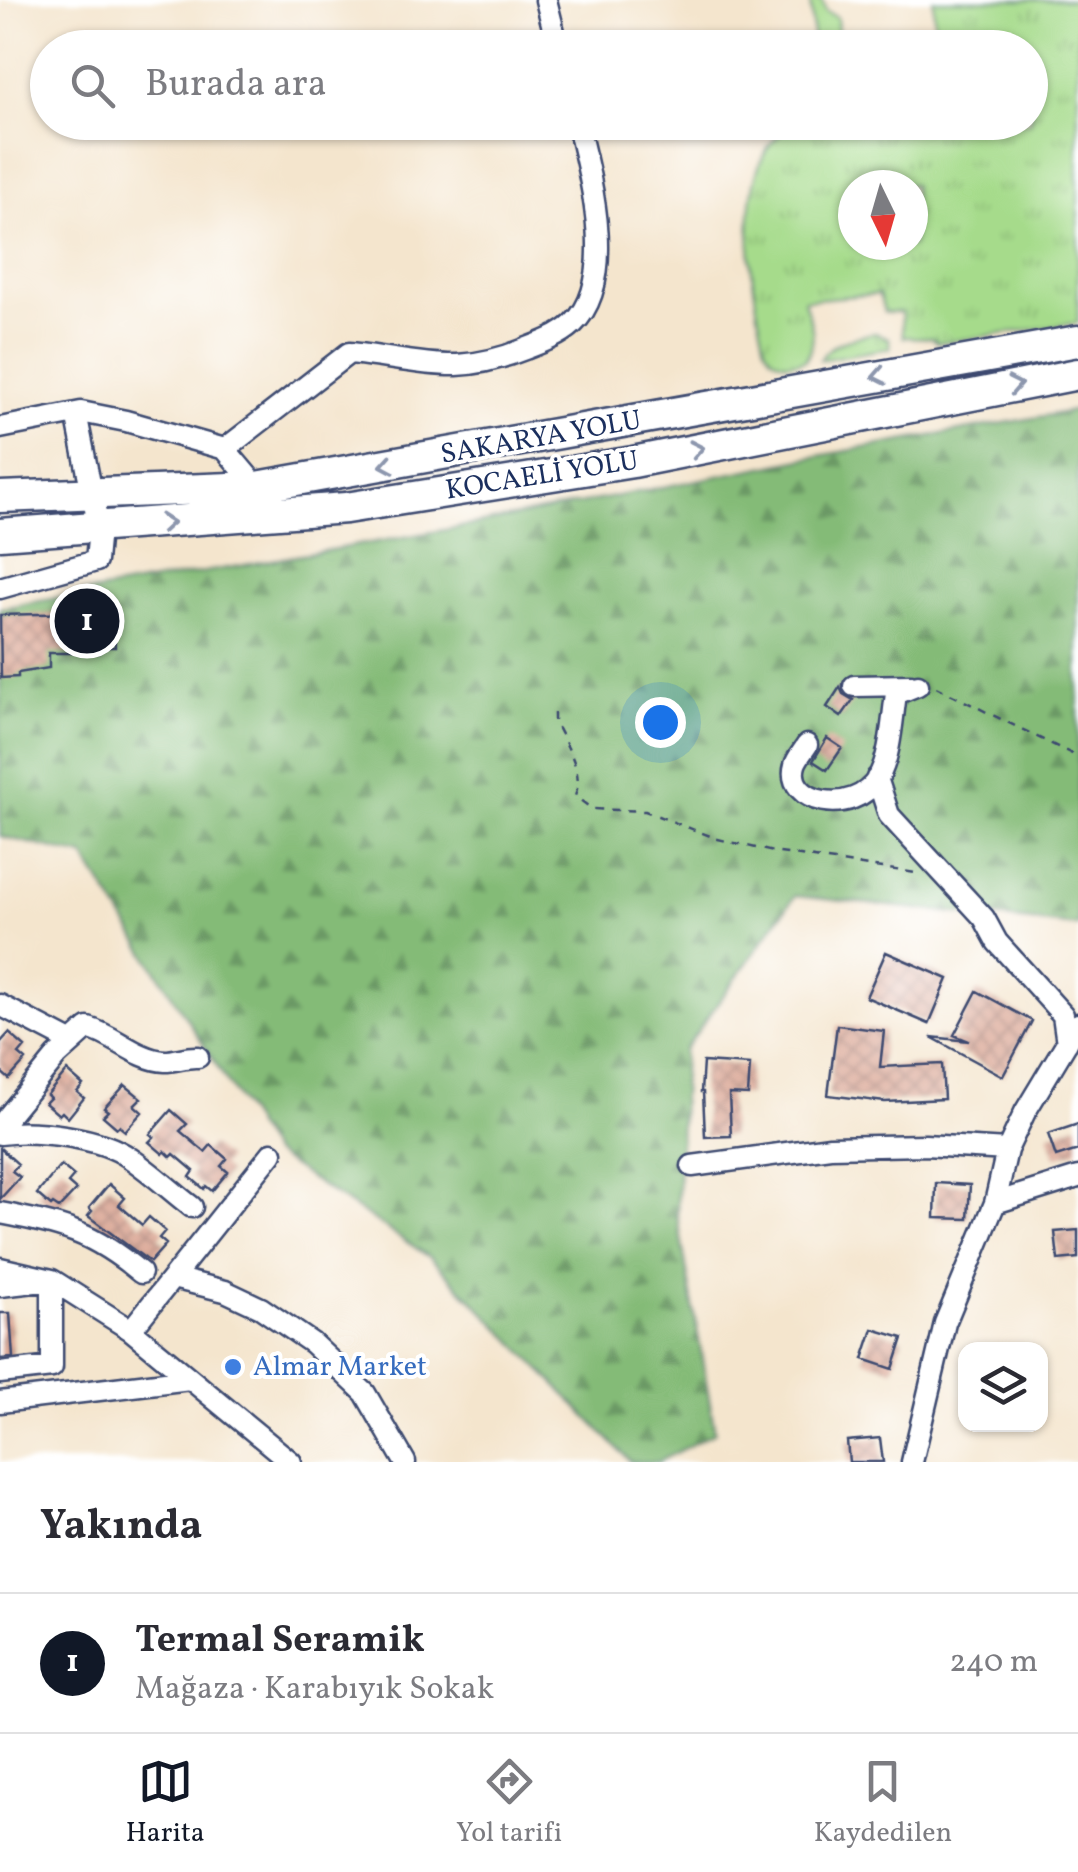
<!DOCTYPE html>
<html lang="tr">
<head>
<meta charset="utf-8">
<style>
  body { margin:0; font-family:Vollkorn,serif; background:#f7f7f7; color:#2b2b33 }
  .controls { position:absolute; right:30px; bottom:30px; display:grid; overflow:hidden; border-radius:20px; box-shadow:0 2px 8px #0004 }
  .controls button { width:90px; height:90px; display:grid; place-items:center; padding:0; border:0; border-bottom:2px solid #e1e1e2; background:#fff; color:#2b2b33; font:50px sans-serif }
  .compass { position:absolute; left:838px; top:170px; width:90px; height:90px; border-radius:50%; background:#fff; box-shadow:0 2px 8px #0004; rotate:175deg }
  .you { position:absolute; left:660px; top:722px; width:35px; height:35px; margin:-25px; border:8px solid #fff; border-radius:50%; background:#1a73e8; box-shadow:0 0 0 15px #1a73e833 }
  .badge { display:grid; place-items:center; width:65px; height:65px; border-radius:50%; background:#111827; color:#fff; font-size:32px; font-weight:700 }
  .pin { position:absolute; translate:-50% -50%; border:5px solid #fff; box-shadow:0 2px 10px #0006 }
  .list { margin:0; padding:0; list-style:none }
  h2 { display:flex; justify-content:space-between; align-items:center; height:130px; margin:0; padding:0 40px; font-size:42px }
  h2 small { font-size:32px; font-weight:400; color:#7c7c81 }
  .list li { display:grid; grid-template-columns:65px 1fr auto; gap:30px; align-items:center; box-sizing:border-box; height:140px; padding:0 40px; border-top:2px solid #e1e1e2 }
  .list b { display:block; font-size:38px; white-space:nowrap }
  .list p { margin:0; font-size:32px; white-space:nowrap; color:#7c7c81 }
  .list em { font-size:32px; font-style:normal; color:#7c7c81 }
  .icon { flex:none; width:55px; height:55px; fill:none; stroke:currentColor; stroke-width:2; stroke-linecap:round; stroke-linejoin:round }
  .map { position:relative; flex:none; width:1078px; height:1462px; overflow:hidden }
  .search { position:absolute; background:#fff; box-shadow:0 2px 8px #0004; left:30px; right:30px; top:30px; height:110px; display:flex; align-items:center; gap:25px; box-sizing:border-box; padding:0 35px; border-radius:55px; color:#7c7c81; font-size:38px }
  .sheet { height:270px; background:#fff }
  nav { display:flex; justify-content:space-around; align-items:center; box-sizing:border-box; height:140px; border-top:2px solid #e1e1e2; background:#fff; font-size:28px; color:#7c7c81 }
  nav a { display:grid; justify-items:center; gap:5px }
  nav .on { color:#111827 }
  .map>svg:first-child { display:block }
  .grass { fill:url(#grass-tufts); stroke:#608574; stroke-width:2.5; fill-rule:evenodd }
  .forest { fill:url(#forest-firs); stroke:#50756a; stroke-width:2.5 }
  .building { fill:url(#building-cross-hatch) }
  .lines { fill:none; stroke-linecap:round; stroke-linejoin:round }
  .minor-casing { stroke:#3c4a6f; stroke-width:25 }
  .highway-casing { stroke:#3c4a6f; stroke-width:35 }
  .path { stroke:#3c4a6f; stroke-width:2.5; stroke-dasharray:8 8; stroke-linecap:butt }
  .minor { stroke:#fff; stroke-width:20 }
  .highway { stroke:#fff; stroke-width:30 }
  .oneway { stroke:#8d97ae }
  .shop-dot { fill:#3f7fe0; stroke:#fff; stroke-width:4 }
  .labels { text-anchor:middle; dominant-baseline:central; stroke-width:8; stroke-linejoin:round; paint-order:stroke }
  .street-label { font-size:28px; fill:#1b2f5e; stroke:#fff }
  .shop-label { font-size:28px; fill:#366cbe; stroke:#fff; text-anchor:start }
</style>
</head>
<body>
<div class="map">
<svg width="1078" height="1462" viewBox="0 0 1078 1462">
  <defs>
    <pattern id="grass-tufts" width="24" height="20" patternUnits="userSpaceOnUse" patternTransform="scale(2.5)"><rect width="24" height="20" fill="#a6db8b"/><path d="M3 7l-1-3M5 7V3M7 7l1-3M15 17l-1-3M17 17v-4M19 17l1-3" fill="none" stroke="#8ebc7a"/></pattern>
    <pattern id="forest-firs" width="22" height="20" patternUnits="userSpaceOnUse" patternTransform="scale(2.5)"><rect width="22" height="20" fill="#84bb77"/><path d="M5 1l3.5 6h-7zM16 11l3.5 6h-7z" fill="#6b9865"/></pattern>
    <pattern id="building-cross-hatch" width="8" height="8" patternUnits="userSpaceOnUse" patternTransform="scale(2.5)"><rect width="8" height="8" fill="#dba896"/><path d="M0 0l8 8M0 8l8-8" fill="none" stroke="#b1897e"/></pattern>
  </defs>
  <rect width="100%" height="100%" fill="#fff"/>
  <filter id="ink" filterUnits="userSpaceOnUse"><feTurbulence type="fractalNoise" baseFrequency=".01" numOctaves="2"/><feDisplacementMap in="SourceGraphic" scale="20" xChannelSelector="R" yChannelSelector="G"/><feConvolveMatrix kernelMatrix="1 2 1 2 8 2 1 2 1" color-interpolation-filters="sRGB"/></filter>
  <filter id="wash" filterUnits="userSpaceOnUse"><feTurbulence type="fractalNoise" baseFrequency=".0048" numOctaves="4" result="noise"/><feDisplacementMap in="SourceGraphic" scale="40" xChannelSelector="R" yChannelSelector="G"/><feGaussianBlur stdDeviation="2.25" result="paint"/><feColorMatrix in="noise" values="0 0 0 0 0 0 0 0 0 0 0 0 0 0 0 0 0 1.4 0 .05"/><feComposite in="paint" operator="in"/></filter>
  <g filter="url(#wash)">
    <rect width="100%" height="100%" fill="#f4e5cd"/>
    <!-- grass -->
    <path class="grass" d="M810 0H822L826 12 837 17 839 47H814Z
      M933 0H1078V323L938 343 932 338 903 337 901 312H884L879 294 804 300C810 323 820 337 805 360 788 365 774 364 765 347 752 289 726 152 798 123L1030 122V48L936 47ZM913 185V245H853V185Z
      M875 333 889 338 890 348 820 360C830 341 854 337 875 333Z"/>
    <!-- forest -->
    <path class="forest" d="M1078 410V926L795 896 684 1050 677 1214 715 1432 658 1462H631L431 1258 272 1153 84 856 0 836V608L478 524 807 458Z"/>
    <g id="blocks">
      <!-- building -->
      <path class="building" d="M114 612 115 647H98L99 653H49V668L18 673V677L1 678 0 615Z
        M840 687 843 694 853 700 841 717 827 707Z
        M827 738 842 748 827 770 813 761Z
        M886 952 948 979 929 1024 866 997Z
        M977 991 1032 1021 1003 1076 931 1037 969 1041 954 1035Z
        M837 1025 884 1031 880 1067 942 1064 944 1099 885 1102 828 1095Z
        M9 1033 25 1047 19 1054 26 1060 9 1079 0 1071V1043Z
        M703 1062 750 1065 748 1095 729 1094 731 1136 705 1137 703 1092H701Z
        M67 1071 83 1085 77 1092 84 1098 68 1118 62 1112 59 1115 45 1103 50 1098 47 1095Z
        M125 1085 141 1098 134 1105 142 1112 125 1131 119 1126 117 1128 103 1116 108 1111 104 1108Z
        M171 1110 187 1124 180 1131 205 1152 211 1145 227 1159 221 1166 228 1172 212 1191 206 1186 204 1189 190 1177 194 1171 174 1154 171 1157 165 1151 163 1154 149 1142 154 1137 150 1134Z
        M1078 1124V1150L1056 1157 1048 1134Z
        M0 1148 18 1164 12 1171 20 1177 0 1199Z
        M61 1165 74 1176 68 1183 76 1190 59 1208 53 1204 51 1206 37 1194Z
        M936 1183 970 1185 968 1219 935 1218Z
        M109 1184 125 1198 119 1205 142 1225 149 1217 165 1231 159 1238 166 1244 150 1262 88 1216 92 1211 89 1208Z
        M1078 1230V1258L1058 1260 1055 1232Z
        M0 1313H10L13 1358 0 1359Z
        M873 1329 903 1338 893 1369 863 1359Z
        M880 1438 883 1462H849L847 1441Z"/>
    </g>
  </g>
  <g filter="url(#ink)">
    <use href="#blocks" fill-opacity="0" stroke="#3c4a6f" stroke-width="2.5"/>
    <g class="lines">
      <defs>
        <path id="minor" d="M546 0 558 48
          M0 428 81 412 126 421 225 449 257 487
          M225 449 349 353C385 356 422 366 457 365 479 364 505 357 525 349 541 343 560 336 573 324 619 281 590 175 577 122
          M0 588 96 561 99 529 76 413
          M854 686 911 685
          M807 745C804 750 797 758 795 765 784 803 853 818 878 778 891 755 892 720 896 694L918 685
          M877 778 889 815 984 918 997 942 1063 1015 1067 1043
          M0 1005 71 1042
          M0 1126 57 1056 88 1028C114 1035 138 1060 165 1061 176 1061 187 1056 198 1057
          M0 1134C35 1129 101 1137 130 1158 152 1173 171 1191 192 1207
          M692 1166 830 1147 925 1145 1007 1150
          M995 1203 1078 1177
          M0 1213C62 1225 91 1231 141 1273
          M0 1268 52 1280 131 1330 291 1462
          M173 1278 225 1291 261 1308 312 1343 365 1393 405 1462
          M0 1286 52 1280V1367L0 1373
          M131 1330 272 1153
          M0 1402 190 1379
          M912 1462 945 1323 995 1203 1007 1150 1025 1112 1078 1024"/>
        <path id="highway" d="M0 497 257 487 1078 341
          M0 534 346 508 633 462 1078 374"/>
      </defs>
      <!-- minor casing -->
      <use href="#minor" class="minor-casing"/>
      <!-- highway casing -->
      <use href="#highway" class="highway-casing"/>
      <!-- path -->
      <path class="path" d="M936 687 1078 757
        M554 713V721C565 744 585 771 575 796L592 809 645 811 718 839 773 852 916 873"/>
      <!-- minor -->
      <use href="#minor" class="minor"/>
      <!-- highway -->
      <use href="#highway" class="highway"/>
    </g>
    <!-- one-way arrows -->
    <defs><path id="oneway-chevron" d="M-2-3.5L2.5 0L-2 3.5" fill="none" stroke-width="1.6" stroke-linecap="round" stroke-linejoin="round" transform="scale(2.5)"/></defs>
    <g class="oneway">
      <use href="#oneway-chevron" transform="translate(879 376) rotate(169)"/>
      <use href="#oneway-chevron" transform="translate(1015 385) rotate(-11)"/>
      <use href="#oneway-chevron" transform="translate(697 449) rotate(-11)"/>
      <use href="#oneway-chevron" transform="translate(387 465) rotate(170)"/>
      <use href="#oneway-chevron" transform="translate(167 523) rotate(-5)"/>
    </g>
  </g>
  <!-- markers -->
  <circle class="shop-dot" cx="233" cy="1367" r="10"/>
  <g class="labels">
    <!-- street labels -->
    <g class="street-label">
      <text transform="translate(541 438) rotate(-10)">SAKARYA YOLU</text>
      <text transform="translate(542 476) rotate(-9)">KOCAELİ YOLU</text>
    </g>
    <!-- shop labels -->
    <g class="shop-label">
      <text x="253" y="1367">Almar Market</text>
    </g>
  </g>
</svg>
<div class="controls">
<button><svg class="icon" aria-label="layers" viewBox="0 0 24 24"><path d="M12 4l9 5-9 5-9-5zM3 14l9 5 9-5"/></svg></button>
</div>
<svg class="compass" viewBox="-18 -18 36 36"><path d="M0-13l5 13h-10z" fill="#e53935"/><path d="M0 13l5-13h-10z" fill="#7c7c81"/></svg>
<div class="you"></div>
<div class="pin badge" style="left:87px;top:621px">1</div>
<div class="search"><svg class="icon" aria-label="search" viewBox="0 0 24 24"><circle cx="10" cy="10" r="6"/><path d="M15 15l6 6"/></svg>Burada ara</div>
</div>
<section class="sheet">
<h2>Yakında<small></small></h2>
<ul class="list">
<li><span class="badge">1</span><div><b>Termal Seramik</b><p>Mağaza · Karabıyık Sokak</p></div><em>240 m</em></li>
</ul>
</section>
<nav>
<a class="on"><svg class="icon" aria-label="map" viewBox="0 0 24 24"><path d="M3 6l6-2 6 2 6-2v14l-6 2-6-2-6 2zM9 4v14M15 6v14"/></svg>Harita</a>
<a><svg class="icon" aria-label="directions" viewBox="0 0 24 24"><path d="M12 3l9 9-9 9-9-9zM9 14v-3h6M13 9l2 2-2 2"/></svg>Yol tarifi</a>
<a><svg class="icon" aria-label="saved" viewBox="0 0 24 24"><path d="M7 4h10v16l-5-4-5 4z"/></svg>Kaydedilen</a>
</nav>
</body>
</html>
